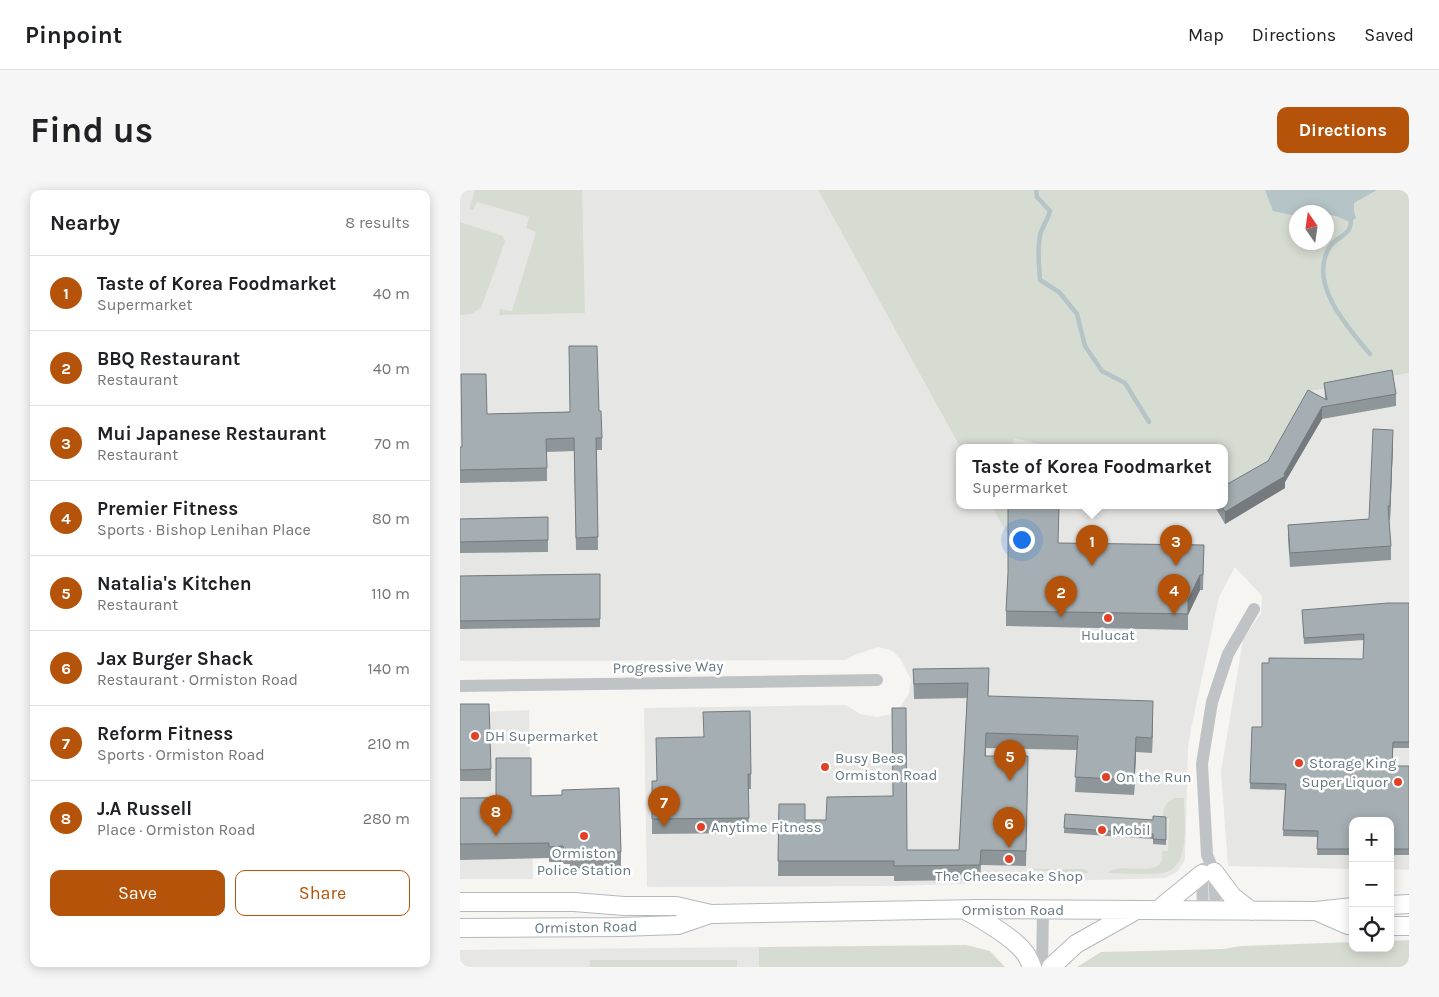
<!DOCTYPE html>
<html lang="en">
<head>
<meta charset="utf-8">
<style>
  body { margin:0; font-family:Karla,sans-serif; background:#f6f6f6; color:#202124 }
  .controls { position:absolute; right:15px; bottom:15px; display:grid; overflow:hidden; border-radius:10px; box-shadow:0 2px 12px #0003 }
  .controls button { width:45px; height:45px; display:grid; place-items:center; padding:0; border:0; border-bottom:1px solid #e0e0e0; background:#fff; color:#202124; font:25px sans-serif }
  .compass { position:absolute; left:829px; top:15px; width:45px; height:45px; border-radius:50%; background:#fff; box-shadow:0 2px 12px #0003; rotate:347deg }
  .you { position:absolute; left:561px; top:349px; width:18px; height:18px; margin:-12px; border:4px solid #fff; border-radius:50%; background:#1a73e8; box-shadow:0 0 0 8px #1a73e833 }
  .badge { display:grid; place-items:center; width:32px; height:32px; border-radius:50%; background:#b45309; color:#fff; font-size:16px; font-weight:700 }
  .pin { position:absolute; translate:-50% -41px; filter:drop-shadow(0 1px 2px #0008) }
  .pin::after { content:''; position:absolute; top:26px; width:18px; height:15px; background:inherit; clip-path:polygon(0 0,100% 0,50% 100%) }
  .popup { position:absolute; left:496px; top:254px; width:272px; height:65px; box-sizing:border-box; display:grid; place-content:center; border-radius:10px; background:#fff; filter:drop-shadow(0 1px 4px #0005); font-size:16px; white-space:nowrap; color:#757577 }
  .popup b { font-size:19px; color:#202124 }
  .popup::after { content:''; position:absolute; left:50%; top:100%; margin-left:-10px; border:10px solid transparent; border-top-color:#fff }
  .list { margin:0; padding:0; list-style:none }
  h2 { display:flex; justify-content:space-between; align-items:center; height:65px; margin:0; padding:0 20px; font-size:21px }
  h2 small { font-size:16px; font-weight:400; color:#757577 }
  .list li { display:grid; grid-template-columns:32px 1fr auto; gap:15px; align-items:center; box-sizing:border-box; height:75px; padding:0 20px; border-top:1px solid #e0e0e0 }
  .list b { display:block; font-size:19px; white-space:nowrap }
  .list p { margin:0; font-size:16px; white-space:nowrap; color:#757577 }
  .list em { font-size:16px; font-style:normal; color:#757577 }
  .actions { display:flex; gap:10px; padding:15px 20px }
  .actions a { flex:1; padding:11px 0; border:1px solid #b45309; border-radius:10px; text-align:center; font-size:18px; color:#b45309 }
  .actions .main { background:#b45309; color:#fff }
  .icon { flex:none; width:28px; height:28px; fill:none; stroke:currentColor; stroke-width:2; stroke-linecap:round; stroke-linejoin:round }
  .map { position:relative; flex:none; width:949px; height:777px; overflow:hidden; border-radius:10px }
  header { display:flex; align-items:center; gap:30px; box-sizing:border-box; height:70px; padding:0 25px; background:#fff; border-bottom:1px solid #e0e0e0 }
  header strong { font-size:24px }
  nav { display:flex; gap:28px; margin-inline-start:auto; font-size:18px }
  .intro { display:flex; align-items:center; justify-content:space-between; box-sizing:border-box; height:120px; padding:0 30px }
  h1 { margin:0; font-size:35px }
  .button { padding:12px 22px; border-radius:10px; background:#b45309; color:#fff; font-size:18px; font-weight:700 }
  main { display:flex; gap:30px; padding:0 30px }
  aside { flex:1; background:#fff; border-radius:10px; box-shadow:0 2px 12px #0003 }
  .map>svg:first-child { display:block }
  .built { fill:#e6e7e5 }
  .green { fill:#d7dcd3; fill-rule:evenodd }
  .water { fill:#b5c4c6 }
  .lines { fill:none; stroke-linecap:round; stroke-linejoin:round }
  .stream { stroke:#b5c4c6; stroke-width:4.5 }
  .secondary-casing { stroke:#b3b9bd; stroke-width:20 }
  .street { stroke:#bfc3c6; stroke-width:12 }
  .secondary { stroke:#fff; stroke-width:18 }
  .wall { fill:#8e969a }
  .shaded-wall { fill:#747a7d }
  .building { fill:#a5afb3; stroke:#747a7d }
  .poi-dot { fill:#e14226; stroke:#fff; stroke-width:2 }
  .labels { text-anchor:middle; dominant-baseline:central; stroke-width:5; stroke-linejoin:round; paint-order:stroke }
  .poi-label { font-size:15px; fill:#657883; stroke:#fff; text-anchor:start }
  .street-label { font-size:15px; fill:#657883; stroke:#fff }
</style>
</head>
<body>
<header>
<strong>Pinpoint</strong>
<nav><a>Map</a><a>Directions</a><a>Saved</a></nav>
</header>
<div class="intro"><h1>Find us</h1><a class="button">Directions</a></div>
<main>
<aside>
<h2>Nearby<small>8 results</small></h2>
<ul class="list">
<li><span class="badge">1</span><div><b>Taste of Korea Foodmarket</b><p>Supermarket</p></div><em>40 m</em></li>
<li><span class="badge">2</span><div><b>BBQ Restaurant</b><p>Restaurant</p></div><em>40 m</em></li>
<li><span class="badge">3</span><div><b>Mui Japanese Restaurant</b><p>Restaurant</p></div><em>70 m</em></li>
<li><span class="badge">4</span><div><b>Premier Fitness</b><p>Sports · Bishop Lenihan Place</p></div><em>80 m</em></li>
<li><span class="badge">5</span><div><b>Natalia's Kitchen</b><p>Restaurant</p></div><em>110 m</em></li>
<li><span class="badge">6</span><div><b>Jax Burger Shack</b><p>Restaurant · Ormiston Road</p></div><em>140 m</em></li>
<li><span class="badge">7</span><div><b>Reform Fitness</b><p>Sports · Ormiston Road</p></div><em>210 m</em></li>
<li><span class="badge">8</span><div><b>J.A Russell</b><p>Place · Ormiston Road</p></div><em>280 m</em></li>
</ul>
<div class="actions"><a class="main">Save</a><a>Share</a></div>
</aside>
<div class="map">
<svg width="949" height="777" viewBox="0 0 949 777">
  <rect width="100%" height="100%" fill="#f6f5f2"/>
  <!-- built -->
  <path class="built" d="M0 0H358L500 257V315H531L549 346 551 315H764L851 201 949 183V680L930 679V631H893V679L768 676 761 582 783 450 801 423 802 406 775 377 759 407 731 539 728 558 725 670 717 682 705 688 530 693 434 696 187 697 184 518 386 515 400 524 417 527 432 524 440 518 449 503 451 490 441 470 433 461 418 457 397 464 385 470 0 471Z
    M554 247 590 257H553Z
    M69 520 73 689H0V523Z
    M299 757V777H0V760Z"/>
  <!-- green -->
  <path class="green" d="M15 0H122L125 123 39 125 40 119 52 121 76 42 66 38 69 27 17 12 13 20 9 19Z
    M358 0H949V183L851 201 805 277 765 301 764 257H590L554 248 553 257H500ZM836 22H866V52H836Z
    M0 32 43 46 45 52 21 118 11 124 0 125Z
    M531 315H551L549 347Z
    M714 608H724C724 630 732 679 702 683 685 685 666 683 648 683 662 670 707 692 702 661H708L709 629 703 628C703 617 705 614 714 608Z
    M574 679H623L628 681V683L592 687 591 681 574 680Z
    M530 683H568V689L530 692Z
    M949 750V777H617L641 762 763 759 781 756 893 752V758H930V751Z
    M506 755 530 761 545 777H299V757Z
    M130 770H277V777H130Z"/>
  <!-- water -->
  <path class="water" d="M805 0H917L894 13V21L896 28 891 32C880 29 880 25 867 25L866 22H836V26L813 21Z"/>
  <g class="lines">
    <!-- stream -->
    <path class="stream" d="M576 0 577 7 590 21C588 30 581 38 580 46 577 61 579 76 580 90L599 102 617 124 625 156 642 181 665 193 689 232
      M890 28C895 45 875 46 869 58 848 94 888 138 910 164"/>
    <defs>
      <path id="secondary" d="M754 682 772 706 791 721
        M0 712H114L164 716H216L251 724 520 719 856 721 893 717
        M930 715 949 714
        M505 720C522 729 554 748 565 763 568 767 570 772 572 777
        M698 720 742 684
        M856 721 888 735H893
        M930 736H949
        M0 738 160 737 218 735 250 724
        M591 777 616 754 673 722"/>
    </defs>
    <!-- secondary casing -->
    <use href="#secondary" class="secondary-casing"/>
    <!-- street -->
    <path class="street" d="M0 496 417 490
      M743 679 742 684 743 720
      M756 720 754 682 747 665 742 574 752 512 768 464 794 419
      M582 777 583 720"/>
    <!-- secondary -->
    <use href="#secondary" class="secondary"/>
  </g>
  <!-- wall -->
  <path class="wall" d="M864 193 936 204V216L862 229 825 292V298L765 334 754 315H764L808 271 865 209Z
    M139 221 142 248V260H137L138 360H116L114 261 87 262V291L0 293V257H2L27 224Z
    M933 254 930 330H929L931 356V370L830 377 828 349V335L909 329Z
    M88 327V362L0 363V329Z
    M599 353 744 355 743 400H740L728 425V440L546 436V421L548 384Z
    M140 384V437L0 439V386Z
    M949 413V558H933L932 576H949V665H930V631H893V665H857L858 647 823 646 825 600 790 599 792 537H802L903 469 904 450 844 454 842 420Z
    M453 479 529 493 528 506 693 526 692 563 676 562 674 605 615 602 617 560 526 558V566H568L566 676 521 675 520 690 434 691V686H318L319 614 345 630 447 660H499L507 508 454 509Z
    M0 514 31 579V591H0Z
    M291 584V599H288L289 643 192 644V591Z
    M71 606 161 662V677L110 679V674H104L103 672H89V668L0 670V608Z
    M605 624 693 630 706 627V655L693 654V649L604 643Z"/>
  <!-- shaded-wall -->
  <path class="shaded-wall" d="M862 217V229L825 292V298L765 334V322Z
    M933 240V254L930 330V316Z
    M740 385V400L728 425V440V410Z
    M693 511V526L692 563V548Z
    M676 547V562L674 605V590Z"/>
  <!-- building -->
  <path class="building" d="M109 156H137L139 221H141L142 248H136L138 347 116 348 114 248 86 249 87 278 0 280V257H2L1 184H26L27 224 110 222Z
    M932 180 936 204 862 217 824 284 825 286 765 322 761 315H764V296L808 271 848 200 867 210 864 193Z
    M913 239 933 240 930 316H928L931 356 830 363 828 335 909 329Z
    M548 315H599L598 353 744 355 743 385H740L728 410V424L546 421 548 383Z
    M88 327V350L0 352V329Z
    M140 384V429L0 431V386Z
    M928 413H949V552H933L932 576H949V659H930V631H893V659H857L858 641 823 640 826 594 790 593 792 537H802V473H809V468L903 469 904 444 844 448 842 420Z
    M529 478 528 506 693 511 692 548 676 547 674 590 615 587 618 546 526 543 525 566H568L566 661 521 660 520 675 434 676V671H318L319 614H345V630H366L367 607 433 606 432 518H446L447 660H499L508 493 454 494 453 479Z
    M0 514H29L31 579 0 580Z
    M290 521 291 584H288L289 628 192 629V591H197L196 548 244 547 243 522Z
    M36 568H71V606L102 605V600L159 598 161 662 110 664V659H104L103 656 89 657V653L0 654V608H36Z
    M605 624 693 630V626L706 627V650L693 649V644L604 638Z"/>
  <!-- markers -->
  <g class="poi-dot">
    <circle cx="648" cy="428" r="5"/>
    <circle cx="15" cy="546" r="5"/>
    <circle cx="839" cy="573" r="5"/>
    <circle cx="365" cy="577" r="5"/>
    <circle cx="646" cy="587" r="5"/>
    <circle cx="938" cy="592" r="5"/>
    <circle cx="241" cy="637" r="5"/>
    <circle cx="642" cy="640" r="5"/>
    <circle cx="124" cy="646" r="5"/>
    <circle cx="549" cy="669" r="5"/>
  </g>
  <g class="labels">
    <!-- poi labels -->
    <g class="poi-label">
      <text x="648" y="445" text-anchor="middle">Hulucat</text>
      <text x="25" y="546">DH Supermarket</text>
      <text x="375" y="568">Busy Bees<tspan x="375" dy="17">Ormiston Road</tspan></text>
      <text x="849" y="573">Storage King</text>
      <text x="656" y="587">On the Run</text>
      <text x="928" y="592" text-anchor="end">Super Liquor</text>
      <text x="251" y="637">Anytime Fitness</text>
      <text x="652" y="640">Mobil</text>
      <text x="124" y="663" text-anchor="middle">Ormiston<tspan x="124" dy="17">Police Station</tspan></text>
      <text x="549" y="686" text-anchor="middle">The Cheesecake Shop</text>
    </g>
    <!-- street labels -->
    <g class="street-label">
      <text transform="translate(208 477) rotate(-1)">Progressive Way</text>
      <text x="553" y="720">Ormiston Road</text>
      <text transform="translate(126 737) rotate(-1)">Ormiston Road</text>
    </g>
  </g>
</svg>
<div class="controls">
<button>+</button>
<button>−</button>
<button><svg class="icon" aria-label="locate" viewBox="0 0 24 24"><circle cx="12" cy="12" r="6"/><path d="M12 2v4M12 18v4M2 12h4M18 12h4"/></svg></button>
</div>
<svg class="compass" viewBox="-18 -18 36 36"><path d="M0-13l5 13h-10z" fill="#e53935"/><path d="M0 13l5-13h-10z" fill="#757577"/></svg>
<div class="you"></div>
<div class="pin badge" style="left:632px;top:376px">1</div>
<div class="popup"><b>Taste of Korea Foodmarket</b>Supermarket</div>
<div class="pin badge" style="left:601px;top:427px">2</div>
<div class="pin badge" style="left:716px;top:376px">3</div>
<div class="pin badge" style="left:714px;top:425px">4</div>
<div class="pin badge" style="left:550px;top:591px">5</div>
<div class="pin badge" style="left:549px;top:658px">6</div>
<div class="pin badge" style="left:204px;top:637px">7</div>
<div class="pin badge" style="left:36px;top:646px">8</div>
</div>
</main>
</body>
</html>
